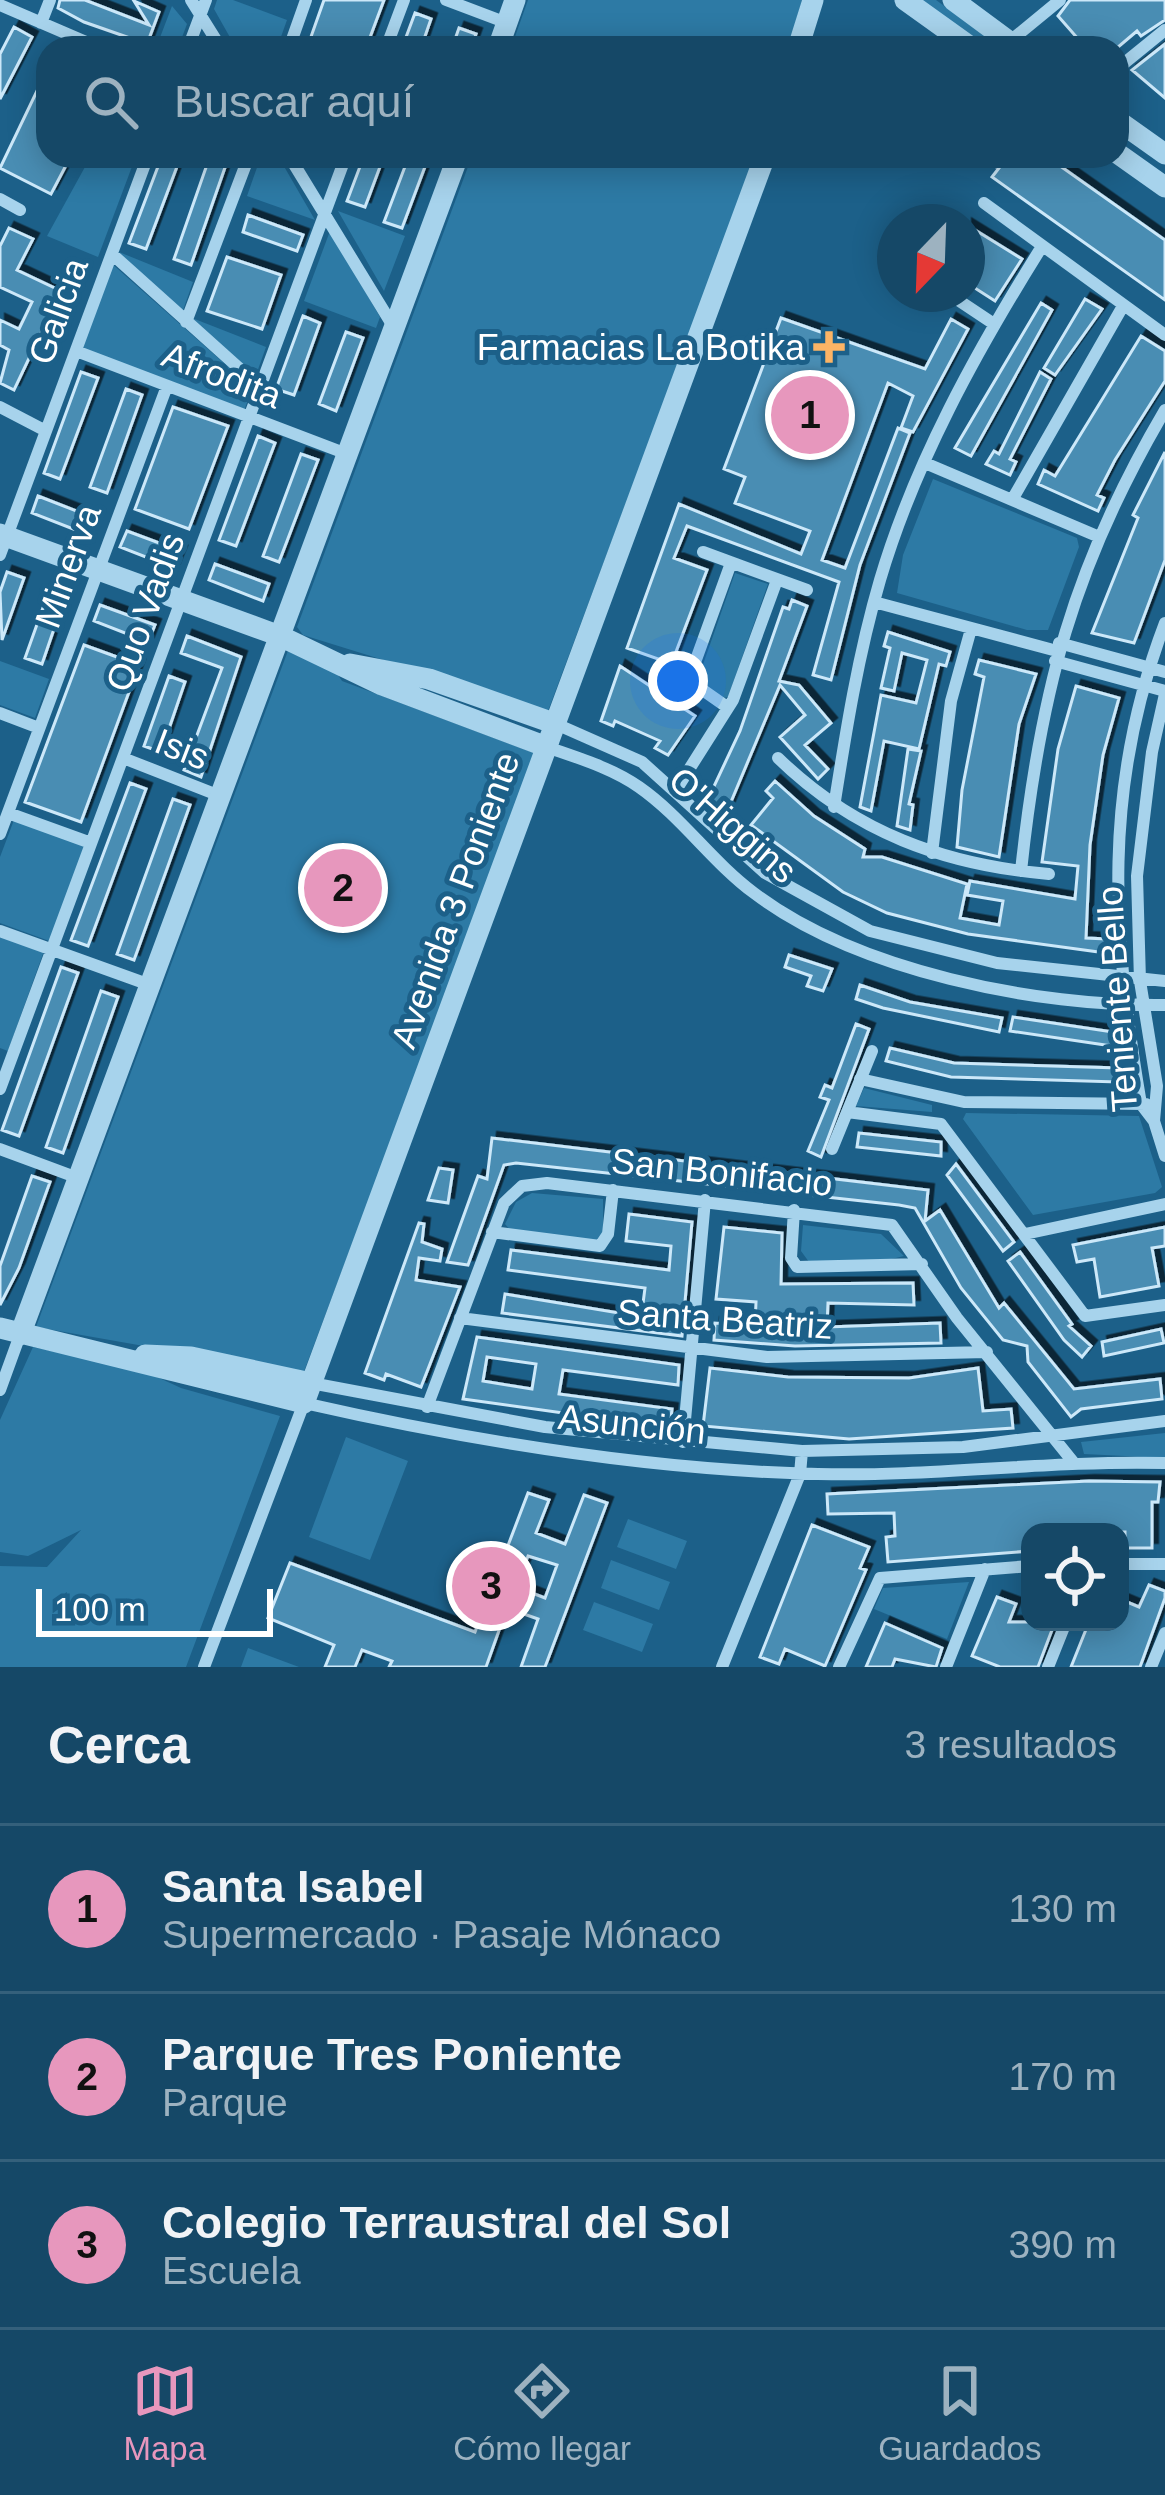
<!DOCTYPE html>
<html lang="es">
<head>
<meta charset="utf-8">
<style>
  body { margin:0; font-family:Helvetica,sans-serif; background:#225270; color:#f1f3f6 }
  .controls { position:absolute; right:36px; bottom:36px; display:grid; overflow:hidden; border-radius:24px; box-shadow:0 6px 30px #0003 }
  .controls button { width:108px; height:108px; display:grid; place-items:center; padding:0; border:0; border-bottom:3px solid #34607b; background:#154867; color:#f1f3f6; font:60px sans-serif }
  .compass { position:absolute; left:877px; top:204px; width:108px; height:108px; border-radius:50%; background:#154867; box-shadow:0 6px 30px #0003; rotate:203deg }
  .scale { position:absolute; left:36px; bottom:30px; width:237px; box-sizing:border-box; padding-left:12px; border:6px solid #fff; border-top:0; font-size:33px; line-height:42px; white-space:nowrap; color:#fff; -webkit-text-stroke:9px #1c6089; paint-order:stroke }
  .you { position:absolute; left:678px; top:681px; width:42px; height:42px; margin:-30px; border:9px solid #fff; border-radius:50%; background:#1a73e8; box-shadow:0 0 0 18px #1a73e833 }
  .badge { display:grid; place-items:center; width:78px; height:78px; border-radius:50%; background:#e797bd; color:#111; font-size:39px; font-weight:700 }
  .pin { position:absolute; translate:-50% -50%; border:6px solid #fff; box-shadow:0 3px 12px #0006 }
  .list { margin:0; padding:0; list-style:none }
  h2 { display:flex; justify-content:space-between; align-items:center; height:156px; margin:0; padding:0 48px; font-size:51px }
  h2 small { font-size:39px; font-weight:400; color:#9db2c0 }
  .list li { display:grid; grid-template-columns:78px 1fr auto; gap:36px; align-items:center; box-sizing:border-box; height:168px; padding:0 48px; border-top:3px solid #34607b }
  .list b { display:block; font-size:45px; white-space:nowrap }
  .list p { margin:0; font-size:39px; white-space:nowrap; color:#9db2c0 }
  .list em { font-size:39px; font-style:normal; color:#9db2c0 }
  .icon { flex:none; width:66px; height:66px; fill:none; stroke:currentColor; stroke-width:2; stroke-linecap:round; stroke-linejoin:round }
  .map { position:relative; flex:none; width:1165px; height:1667px; overflow:hidden }
  .search { position:absolute; background:#154867; box-shadow:0 6px 30px #0003; left:36px; right:36px; top:36px; height:132px; display:flex; align-items:center; gap:30px; box-sizing:border-box; padding:0 42px; border-radius:36px; color:#9db2c0; font-size:45px }
  .sheet { height:660px; background:#154867 }
  nav { display:flex; justify-content:space-around; align-items:center; box-sizing:border-box; height:168px; border-top:3px solid #34607b; background:#154867; font-size:33px; color:#9db2c0 }
  nav a { display:grid; justify-items:center; gap:6px }
  nav .on { color:#e797bd }
  .map>svg:first-child { display:block }
  .green { fill:#2d7aa5 }
  .building { fill:#4a8db3; stroke:#cce8f9; stroke-width:3; fill-rule:evenodd; filter:url(#shadow) }
  .lines { fill:none; stroke-linecap:round; stroke-linejoin:round }
  .minor { stroke:#a7d3ec; stroke-width:12 }
  .tertiary { stroke:#a7d3ec; stroke-width:21 }
  .poi-dot { fill:#fcb465; stroke:#1c6089; stroke-width:4.5 }
  .labels { text-anchor:middle; dominant-baseline:central; stroke-width:10; stroke-linejoin:round; paint-order:stroke }
  .street-label { font-size:36px; fill:#fff; stroke:#1c6089 }
  .poi-label { font-size:36px; fill:#fff; stroke:#1c6089; text-anchor:end }
</style>
</head>
<body>
<div class="map">
<svg width="1165" height="1667" viewBox="0 0 1165 1667">
  <defs>
    <filter id="shadow"><feDropShadow dx="5.5" dy="-5.5" stdDeviation="0" flood-color="#0009"/></filter>
  </defs>
  <rect width="100%" height="100%" fill="#1c6089"/>
  <!-- green -->
  <path class="green" d="M217 0H233L287 20 277 48H236L214 9Z
    M528 0H802L788 48H511Z
    M914 0H936L1002 48H981Z
    M172 6 187 24 178 48H156Z
    M91 156 109 161 112 156H136L98 257 47 236Z
    M261 156H278L315 220 247 196Z
    M472 156H756L548 711 303 635 297 627Z
    M338 211 405 236 384 291Z
    M330 231 380 317 376 328 304 301Z
    M119 252 193 282 182 313Z
    M110 262 252 388 244 411 78 349Z
    M192 318 266 347 255 378Z
    M933 479 1077 538 1079 547 1048 630H1027L897 593 903 555Z
    M735 573 768 584 728 697 719 699 699 676Z
    M289 648 332 666 342 681 537 754 303 1374 36 1327Z
    M0 661 49 679 35 718 0 705Z
    M14 820 87 847 52 942 0 923V857Z
    M0 935 44 951 8 1051 0 1048Z
    M864 1088 932 1105V1112L856 1106Z
    M966 1113 1139 1116 1162 1187 1155 1193 1033 1215 963 1119Z
    M532 1193 603 1199V1238L594 1243 511 1231 505 1224 516 1202Z
    M803 1225 881 1234 904 1256 875 1263 809 1262 801 1251Z
    M33 1347 142 1370 181 1388 280 1416 186 1667H0V1566L47 1567 81 1530 28 1556 0 1552V1420Z
    M1165 1433V1458L1084 1454 1081 1442Z
    M346 1437 408 1461 370 1560 309 1537Z
    M628 1519 687 1541 676 1569 617 1547Z
    M611 1560 670 1582 659 1610 601 1588Z
    M969 1582 947 1639 874 1609 883 1588Z
    M594 1602 653 1624 642 1652 583 1630Z
    M248 1648 299 1667H241Z"/>
  <!-- building -->
  <path class="building" d="M60 0H85L149 25 134 1 159 12 147 44 84 22 58 8Z
    M324 0H384L366 48H307Z
    M1070 0H1165V20L1141 36 1137 31 1117 48H1086L1058 16Z
    M415 13 431 19 421 48H402Z
    M14 27 32 37 0 99V54Z
    M459 28 476 34 471 48H452Z
    M1165 44V98L1132 70Z
    M48 68V156H71L51 194 0 168Z
    M162 156H181L146 249 129 243Z
    M210 156H229L191 265 174 259Z
    M364 156H384L365 207 347 201Z
    M409 156H429L402 228 384 222Z
    M971 156H1046L1165 240V300L992 177 999 168Z
    M248 215 303 235 297 251 243 232Z
    M967 225 1022 259 995 301 967 283Z
    M9 228 33 239 17 270 61 291 14 390 0 383 9 350 0 345V320L19 329 32 302 0 287V246Z
    M227 257 281 275 262 329 207 311Z
    M1085 299 1102 309 1055 375 1044 368Z
    M1041 303 1052 310 971 456 955 448Z
    M303 316 320 323 294 395 276 389Z
    M781 318 925 369 951 319 968 329 913 432 901 428 913 396 888 383 822 560 845 568 898 428 910 433 860 565 831 680 813 675 839 582 687 526 674 558 707 570 674 657 658 659 627 648 679 504 801 554 810 531 735 503 745 477 724 469Z
    M346 332 363 338 336 411 319 404Z
    M1141 336 1165 351V381L1115 460 1097 495 1104 498 1098 511 1038 484 1044 470 1055 476Z
    M81 372 98 378 60 479 44 473Z
    M1040 372 1051 379 1010 459 1016 462 1010 475 986 464 994 451 999 454Z
    M126 389 142 395 107 493 90 487Z
    M173 407 228 426 189 529 135 509Z
    M258 436 275 443 236 546 219 540Z
    M1165 452V560L1134 643 1092 633 1138 518 1133 515Z
    M301 454 318 460 279 562 263 556Z
    M38 496 92 517 86 534 32 513Z
    M127 531 181 551 174 568 120 547Z
    M215 564 269 584 263 601 209 580Z
    M7 572 24 578 2 640 0 592Z
    M50 588 66 594 42 664 25 658Z
    M792 600 807 606 779 681 799 685 831 723 805 745 828 769 818 779 780 737 805 715 780 685 728 809 708 799 740 731 783 607 789 609Z
    M100 605 155 625 148 642 94 621Z
    M888 632 950 652 946 666 939 664 919 749 884 741 871 811 860 807 881 695 916 703 927 660 902 653 894 691 881 688 890 648 884 646Z
    M187 636 241 657 201 777 184 770 222 668 181 653Z
    M84 645 139 665 81 822 25 802Z
    M979 660 1036 674 1019 724 999 857 957 847 962 790 984 677 975 674Z
    M620 666 695 716 668 755 655 748 660 741 615 721 613 726 601 721Z
    M169 676 185 682 161 752 144 746Z
    M1076 686 1119 698 1103 755 1090 845 1086 938 1107 939 1106 953 968 934 887 913 843 892 751 825 773 798 766 791 775 781 814 816 865 849 863 857H882L967 884 960 918 999 925 1003 901 967 895 970 881 1075 899 1078 866 1042 862 1058 749Z
    M908 749 921 751 909 804 913 805 910 830 897 826Z
    M130 783 146 789 88 946 71 940Z
    M173 799 190 805 134 960 117 954Z
    M789 955 832 969 823 991 807 986 811 976 785 967Z
    M61 967 78 973 19 1136 2 1130Z
    M860 985 910 1002 1002 1018 999 1032 883 1008 856 999Z
    M101 991 118 997 63 1153 46 1147Z
    M1013 1017 1113 1032 1112 1046 1010 1031Z
    M856 1024 869 1029 821 1157 808 1151 829 1100 820 1097 825 1085 832 1088Z
    M890 1048 954 1063 1119 1068 1118 1082 951 1077 886 1061Z
    M859 1133 941 1142V1156L857 1147Z
    M492 1138 928 1190 925 1221 940 1210 999 1308 1004 1303 1074 1389 1160 1379 1162 1399 1081 1409 1071 1417 1028 1362 1027 1346 1003 1340 961 1288 915 1208 899 1205 516 1163 504 1165 468 1265 447 1262 478 1176 487 1179Z
    M956 1164 1014 1242 1003 1251 947 1175Z
    M439 1168 453 1170 448 1203 428 1200Z
    M32 1176 50 1182 19 1268 0 1305V1266Z
    M629 1214 692 1222 682 1336 502 1313 505 1294 619 1313 642 1311 645 1288 508 1270 511 1250 669 1270 671 1246 626 1241Z
    M419 1223 424 1224 422 1242 442 1249 440 1261 419 1258 416 1280 460 1287 421 1387 386 1374 384 1380 365 1373Z
    M724 1227 782 1233 781 1284 913 1283 914 1305 828 1303 827 1327 940 1323 941 1343 795 1346 714 1340 715 1323 755 1326 756 1302 716 1299Z
    M1165 1227V1246L1152 1248 1159 1286 1100 1297 1094 1259 1077 1262 1073 1245Z
    M1020 1252 1072 1324 1069 1326 1091 1346 1082 1357 1064 1340 1008 1261Z
    M1161 1329 1164 1343 1104 1356 1102 1342Z
    M477 1337 679 1365 678 1385 563 1370 559 1394 672 1409 670 1428 463 1399ZM487 1357 536 1364 532 1389 483 1381Z
    M710 1368 788 1377 909 1378 978 1368 983 1411 1011 1409 1013 1428 849 1439 703 1426Z
    M1089 1481 1160 1482 1158 1502H1152V1548H1125V1532H1030V1551L888 1562 886 1537 895 1536 894 1513 828 1514 827 1494Z
    M528 1493 549 1500 536 1533 565 1544 584 1495 607 1503 545 1667H521L538 1619 507 1608 486 1667H389L392 1661 362 1650 355 1667H325L334 1645 268 1618 290 1563 475 1632ZM528 1556 557 1565 545 1598 516 1587Z
    M812 1525 869 1547 860 1568 866 1570 825 1666 785 1649 779 1664 760 1657Z
    M1149 1585 1165 1591V1598L1140 1667H1071L1089 1622H1120V1599L1139 1607Z
    M997 1597 1016 1604 1009 1622H1055L1038 1667H1000L972 1656Z
    M885 1623 942 1648 936 1667 895 1659 892 1667H866Z"/>
  <g class="lines">
    <!-- minor -->
    <path class="minor" d="M191 0 221 48
      M446 0 507 23
      M0 5 100 48
      M41 23 50 0
      M1009 42 1060 0
      M188 48 206 0
      M289 48 306 0
      M386 48 404 0
      M1117 69 1165 30
      M289 156 393 326
      M0 199 20 210
      M984 203 1165 335
      M112 254 260 387
      M952 296 994 324
      M186 322 249 156
      M76 351 347 454
      M0 407 46 431
      M925 463 1097 536
      M1012 500 1123 306
      M703 552 807 590
      M0 555 148 156
      M874 602 1057 651
      M1059 643 1165 672
      M1055 661 1165 691
      M667 665 727 707
      M689 679 731 563
      M1165 694 1152 752 1137 876 1140 981 1157 1086 1154 1121 1165 1156
      M0 713 39 728
      M556 724 642 762 765 873 870 931 997 963 1165 981
      M547 747C578 758 612 768 639 787 682 817 712 862 754 893 857 971 1037 1007 1165 1005
      M123 758 220 796
      M778 758C854 832 944 865 1049 874
      M676 790 733 700 777 580
      M834 807C846 731 858 655 880 580 915 462 976 352 1041 248
      M8 813 91 843
      M0 834 167 386
      M932 853 951 701 971 629
      M1021 871C1040 692 1073 566 1165 410
      M0 931 150 985
      M860 1079 964 1102 1146 1104
      M0 1089 346 156
      M847 1112 941 1124
      M1154 1121 1141 1104C1112 934 1102 788 1165 623
      M941 1124 1085 1316 1165 1305
      M0 1149 78 1178
      M832 1149 872 1051
      M794 1210 791 1258 797 1267 922 1264
      M492 1232 600 1246 608 1234 613 1190
      M1025 1234 1165 1204
      M460 1318 767 1357 987 1352
      M311 1383 545 1427 802 1451 963 1447 1165 1421
      M0 1390 20 1335
      M427 1407 504 1203 522 1186 547 1183 892 1225 957 1318 1074 1463
      M683 1442 705 1200
      M1120 1564H1165
      M204 1667 304 1403C471 1441 646 1470 818 1474 934 1477 1049 1460 1165 1463
      M722 1667 800 1474 802 1451
      M839 1667 880 1578 1030 1566
      M946 1667 985 1569
      M1048 1667 1066 1622
      M1151 1667 1165 1633"/>
    <!-- tertiary -->
    <path class="tertiary" d="M905 0 972 48
      M953 0 1018 48
      M498 48 515 0
      M798 48 813 0
      M1117 120 1165 154
      M1117 153 1165 187
      M0 534 280 636 382 685 547 747
      M350 664 429 679 556 724
      M0 1328 304 1403 765 156
      M20 1335 458 156
      M145 1355 191 1357 311 1383"/>
  </g>
  <!-- markers -->
  <path class="poi-dot" d="M823 329h12v12h12v12h-12v12h-12v-12h-12v-12h12z"/>
  <g class="labels">
    <!-- street labels -->
    <g class="street-label">
      <text transform="translate(58 311) rotate(-70)">Galicia</text>
      <text transform="translate(222 375) rotate(21)">Afrodita</text>
      <text transform="translate(68 566) rotate(-70)">Minerva</text>
      <text transform="translate(145 612) rotate(-70)">Quo Vadis</text>
      <text transform="translate(182 749) rotate(21)">Isis</text>
      <text transform="translate(733 825) rotate(41)">O'Higgins</text>
      <text transform="translate(455 900) rotate(-70)">Avenida 3 Poniente</text>
      <text transform="translate(1117 999) rotate(-94)">Teniente Bello</text>
      <text transform="translate(722 1172) rotate(6)">San Bonifacio</text>
      <text transform="translate(725 1319) rotate(4)">Santa Beatriz</text>
      <text transform="translate(632 1424) rotate(6)">Asunción</text>
    </g>
    <!-- poi labels -->
    <g class="poi-label">
      <text x="805" y="347">Farmacias La Botika</text>
    </g>
  </g>
</svg>
<div class="controls">
<button><svg class="icon" aria-label="locate" viewBox="0 0 24 24"><circle cx="12" cy="12" r="6"/><path d="M12 2v4M12 18v4M2 12h4M18 12h4"/></svg></button>
</div>
<svg class="compass" viewBox="-18 -18 36 36"><path d="M0-13l5 13h-10z" fill="#e53935"/><path d="M0 13l5-13h-10z" fill="#9db2c0"/></svg>
<div class="scale">100 m</div>
<div class="you"></div>
<div class="pin badge" style="left:810px;top:415px">1</div>
<div class="pin badge" style="left:343px;top:888px">2</div>
<div class="pin badge" style="left:491px;top:1586px">3</div>
<div class="search"><svg class="icon" aria-label="search" viewBox="0 0 24 24"><circle cx="10" cy="10" r="6"/><path d="M15 15l6 6"/></svg>Buscar aquí</div>
</div>
<section class="sheet">
<h2>Cerca<small>3 resultados</small></h2>
<ul class="list">
<li><span class="badge">1</span><div><b>Santa Isabel</b><p>Supermercado · Pasaje Mónaco</p></div><em>130 m</em></li>
<li><span class="badge">2</span><div><b>Parque Tres Poniente</b><p>Parque</p></div><em>170 m</em></li>
<li><span class="badge">3</span><div><b>Colegio Terraustral del Sol</b><p>Escuela</p></div><em>390 m</em></li>
</ul>
</section>
<nav>
<a class="on"><svg class="icon" aria-label="map" viewBox="0 0 24 24"><path d="M3 6l6-2 6 2 6-2v14l-6 2-6-2-6 2zM9 4v14M15 6v14"/></svg>Mapa</a>
<a><svg class="icon" aria-label="directions" viewBox="0 0 24 24"><path d="M12 3l9 9-9 9-9-9zM9 14v-3h6M13 9l2 2-2 2"/></svg>Cómo llegar</a>
<a><svg class="icon" aria-label="saved" viewBox="0 0 24 24"><path d="M7 4h10v16l-5-4-5 4z"/></svg>Guardados</a>
</nav>
</body>
</html>
